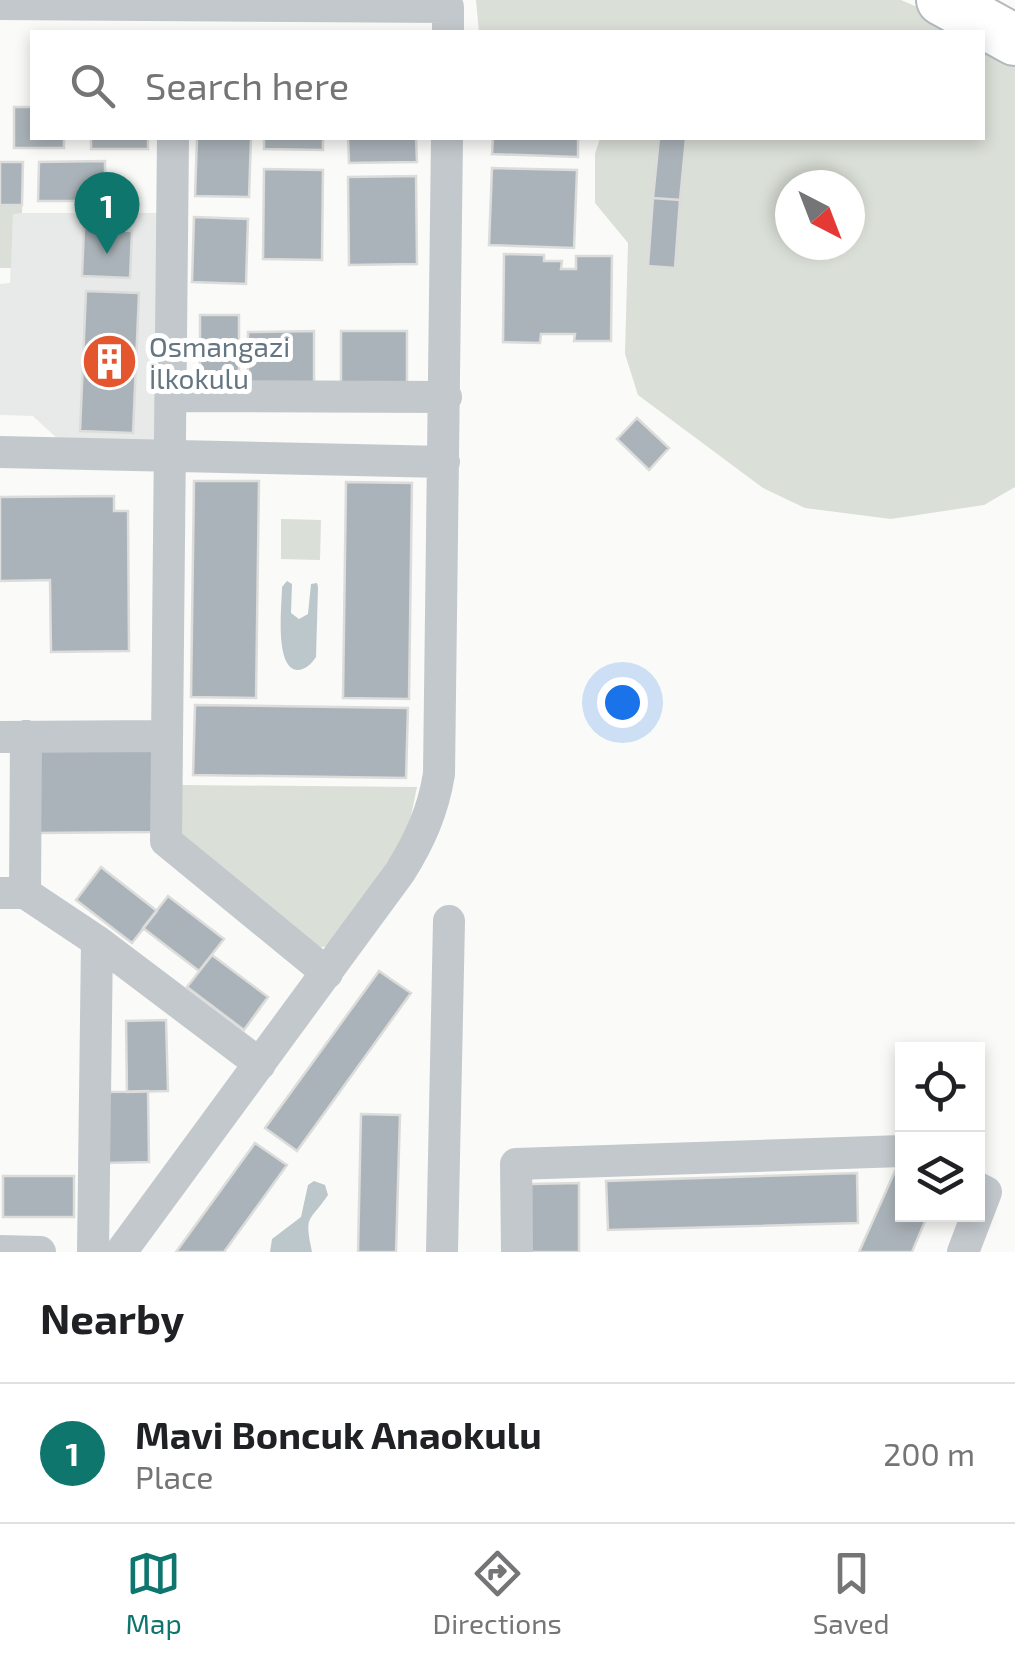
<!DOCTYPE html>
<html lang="en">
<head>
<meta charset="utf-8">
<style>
  body { margin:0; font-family:"Exo 2",sans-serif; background:#f2f2f2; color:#202124 }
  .controls { position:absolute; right:30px; bottom:30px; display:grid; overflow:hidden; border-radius:0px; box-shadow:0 5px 15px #0003 }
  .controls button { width:90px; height:90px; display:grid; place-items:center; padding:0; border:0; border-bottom:2px solid #e0e0e0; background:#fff; color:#202124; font:50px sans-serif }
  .compass { position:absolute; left:775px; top:170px; width:90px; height:90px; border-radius:50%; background:#fff; box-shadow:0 5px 15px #0003; rotate:138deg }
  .you { position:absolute; left:622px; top:702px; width:35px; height:35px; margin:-25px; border:8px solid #fff; border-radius:50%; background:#1a73e8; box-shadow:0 0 0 15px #1a73e833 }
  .badge { display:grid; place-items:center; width:65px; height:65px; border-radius:50%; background:#0f766e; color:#fff; font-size:32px; font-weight:700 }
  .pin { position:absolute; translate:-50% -82px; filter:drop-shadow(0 2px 5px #0008) }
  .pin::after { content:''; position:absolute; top:52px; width:35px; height:30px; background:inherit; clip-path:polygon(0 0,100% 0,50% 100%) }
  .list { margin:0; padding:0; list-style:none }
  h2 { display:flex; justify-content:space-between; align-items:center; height:130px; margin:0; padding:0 40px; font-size:42px }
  h2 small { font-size:32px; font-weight:400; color:#757577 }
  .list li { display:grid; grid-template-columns:65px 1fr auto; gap:30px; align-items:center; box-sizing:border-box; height:140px; padding:0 40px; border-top:2px solid #e0e0e0 }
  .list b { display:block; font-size:38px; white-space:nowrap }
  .list p { margin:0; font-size:32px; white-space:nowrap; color:#757577 }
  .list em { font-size:32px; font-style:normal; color:#757577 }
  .icon { flex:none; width:55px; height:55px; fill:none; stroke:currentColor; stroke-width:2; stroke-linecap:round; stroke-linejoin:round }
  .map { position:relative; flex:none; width:1015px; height:1252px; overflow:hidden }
  .search { position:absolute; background:#fff; box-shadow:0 5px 15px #0003; left:30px; right:30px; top:30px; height:110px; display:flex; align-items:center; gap:25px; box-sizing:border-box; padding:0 35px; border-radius:0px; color:#757577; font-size:38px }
  .sheet { height:270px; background:#fff }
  nav { display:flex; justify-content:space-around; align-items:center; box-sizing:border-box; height:140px; border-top:2px solid #e0e0e0; background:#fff; font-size:28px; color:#757577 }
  nav a { display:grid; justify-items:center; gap:5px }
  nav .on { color:#0f766e }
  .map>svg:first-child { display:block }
  .built { fill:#e8e9e9 }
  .green { fill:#dadfd7; fill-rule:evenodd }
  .water { fill:#bbc7cb }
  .building { fill:#aab3b9; stroke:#dcdcda; stroke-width:2.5 }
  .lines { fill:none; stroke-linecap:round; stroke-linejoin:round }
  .highway-casing { stroke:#b4b9bd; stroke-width:54 }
  .minor { stroke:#c3c8cc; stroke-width:32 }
  .highway { stroke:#fff; stroke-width:50 }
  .labels { text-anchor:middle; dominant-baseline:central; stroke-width:10; stroke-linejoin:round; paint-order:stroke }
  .poi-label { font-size:28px; fill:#657683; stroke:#fff; text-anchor:start }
</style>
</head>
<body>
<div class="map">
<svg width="1015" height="1252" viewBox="0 0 1015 1252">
  <rect width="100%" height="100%" fill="#fafaf8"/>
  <!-- built -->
  <path class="built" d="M13 213H164L156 444 60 441 33 416 0 415V284L10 283Z"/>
  <!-- green -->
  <path class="green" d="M476 0H901L974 32H479Z
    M983 36 1015 55V487L984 505 891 519 805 508 763 488 638 395 625 354 628 243 595 203V154L600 138H982ZM790 185H850V245H790Z
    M0 162H23L22 213 13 214 11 268H0Z
    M281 519 321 520 320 560 281 559Z
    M181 785 417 787 407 835 327 946 319 948 181 835Z"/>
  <!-- water -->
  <path class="water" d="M287 581 292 584 291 613 299 619 308 614 311 584 317 583 318 587 316 657C312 663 306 670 297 670 274 667 282 605 282 587Z
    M314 1181 325 1185 328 1195C309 1223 304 1214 312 1252H270L272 1239 301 1217 308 1185Z"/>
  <!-- building -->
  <path class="building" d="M14 107H32V138H64V148H14Z
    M91 138H148V149H91Z
    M197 138H251L249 197 195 196Z
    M264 138H323V150L264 149Z
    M348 138H416L417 162 349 163Z
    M493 138H578V157L492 154Z
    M659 138H686L680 200 653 198Z
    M105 161V201H38L39 162Z
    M0 162H23L22 205H0Z
    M492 168 577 170 574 248 489 245Z
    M264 169 323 170 322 260 263 259Z
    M416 176 417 264 349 265 348 177Z
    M653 198 680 200 675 268 648 266Z
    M194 217 248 219 246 284 192 282Z
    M84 228 132 231 130 278 82 276Z
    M504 254 544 255V261H562L561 269H576V256H612L611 341H574L575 334H541L540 343 503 342Z
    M86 291 139 293 133 433 80 431Z
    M200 315H239V379L200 378Z
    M314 331V388H248V332Z
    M341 331H407V387H341Z
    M637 418 669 448 649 470 617 439Z
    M194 481H259L256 698 191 697Z
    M346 482 412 483 409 699 343 698Z
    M114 496V511H128L129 651 51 652 50 580 0 581V497Z
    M195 705 408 708 406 778 193 775Z
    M36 748H153V832L36 833Z
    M101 867 157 911 132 943 76 900Z
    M168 896 224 939 199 971 143 928Z
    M212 955 268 997 244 1030 187 987Z
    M379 971 411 993 297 1151 265 1128Z
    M166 1020 168 1091 127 1092 126 1021Z
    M148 1091 149 1162 108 1163 107 1092Z
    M361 1114 400 1115 396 1252H358Z
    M255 1143 287 1165 224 1252H176Z
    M895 1171 902 1174V1214H928L912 1252H859Z
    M857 1173 858 1223 608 1230 606 1181Z
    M3 1176H74V1217H3Z
    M579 1183V1252H531V1184Z"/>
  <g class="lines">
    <defs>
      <path id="highway" d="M942 0 1015 40"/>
    </defs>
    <!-- highway casing -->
    <use href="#highway" class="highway-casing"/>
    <!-- minor -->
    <path class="minor" d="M0 4 448 7V32
      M173 138 166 841 327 973
      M172 396 446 397
      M0 452 444 462
      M0 737 165 736
      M0 893H25L97 941 260 1064
      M25 893 26 736
      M0 1251 40 1252
      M93 1252 97 941
      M121 1252 400 872C420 840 433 811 439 774L447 138
      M442 1252 449 921
      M517 1252 516 1164 902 1151
      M963 1252 986 1192 978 1188"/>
    <!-- highway -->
    <use href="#highway" class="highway"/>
  </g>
  <!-- icons -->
  <defs>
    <symbol id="building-disc" viewBox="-11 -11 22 22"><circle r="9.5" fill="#e4572e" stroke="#fff"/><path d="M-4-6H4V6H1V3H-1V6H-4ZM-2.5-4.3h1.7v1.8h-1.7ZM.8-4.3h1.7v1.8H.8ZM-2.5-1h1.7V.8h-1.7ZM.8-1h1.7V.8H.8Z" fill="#fff"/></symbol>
  </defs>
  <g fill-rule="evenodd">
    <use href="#building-disc" x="78" y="330" width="63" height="63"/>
  </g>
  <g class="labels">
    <!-- poi labels -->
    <g class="poi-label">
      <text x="149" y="346">Osmangazi<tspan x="149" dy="32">İlkokulu</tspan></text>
    </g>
  </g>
</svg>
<div class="controls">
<button><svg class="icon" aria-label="locate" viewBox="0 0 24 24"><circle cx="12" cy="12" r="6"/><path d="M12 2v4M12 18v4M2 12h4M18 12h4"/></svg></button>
<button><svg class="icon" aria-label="layers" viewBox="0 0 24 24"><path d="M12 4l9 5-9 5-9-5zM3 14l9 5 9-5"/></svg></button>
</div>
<svg class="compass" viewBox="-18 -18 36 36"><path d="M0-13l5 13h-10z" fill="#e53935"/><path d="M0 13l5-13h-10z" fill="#757577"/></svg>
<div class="you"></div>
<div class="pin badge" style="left:107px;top:254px">1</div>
<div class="search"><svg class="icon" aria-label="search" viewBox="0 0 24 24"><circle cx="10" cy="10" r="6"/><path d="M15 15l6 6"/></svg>Search here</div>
</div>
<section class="sheet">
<h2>Nearby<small></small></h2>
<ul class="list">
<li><span class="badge">1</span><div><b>Mavi Boncuk Anaokulu</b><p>Place</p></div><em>200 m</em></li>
</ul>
</section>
<nav>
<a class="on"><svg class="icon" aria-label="map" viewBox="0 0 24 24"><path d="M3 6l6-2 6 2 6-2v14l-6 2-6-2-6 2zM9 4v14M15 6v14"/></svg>Map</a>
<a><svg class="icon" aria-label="directions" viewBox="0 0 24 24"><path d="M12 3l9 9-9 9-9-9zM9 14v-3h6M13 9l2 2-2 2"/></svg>Directions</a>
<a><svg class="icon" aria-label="saved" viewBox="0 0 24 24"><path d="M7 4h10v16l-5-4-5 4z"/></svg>Saved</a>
</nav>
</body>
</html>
